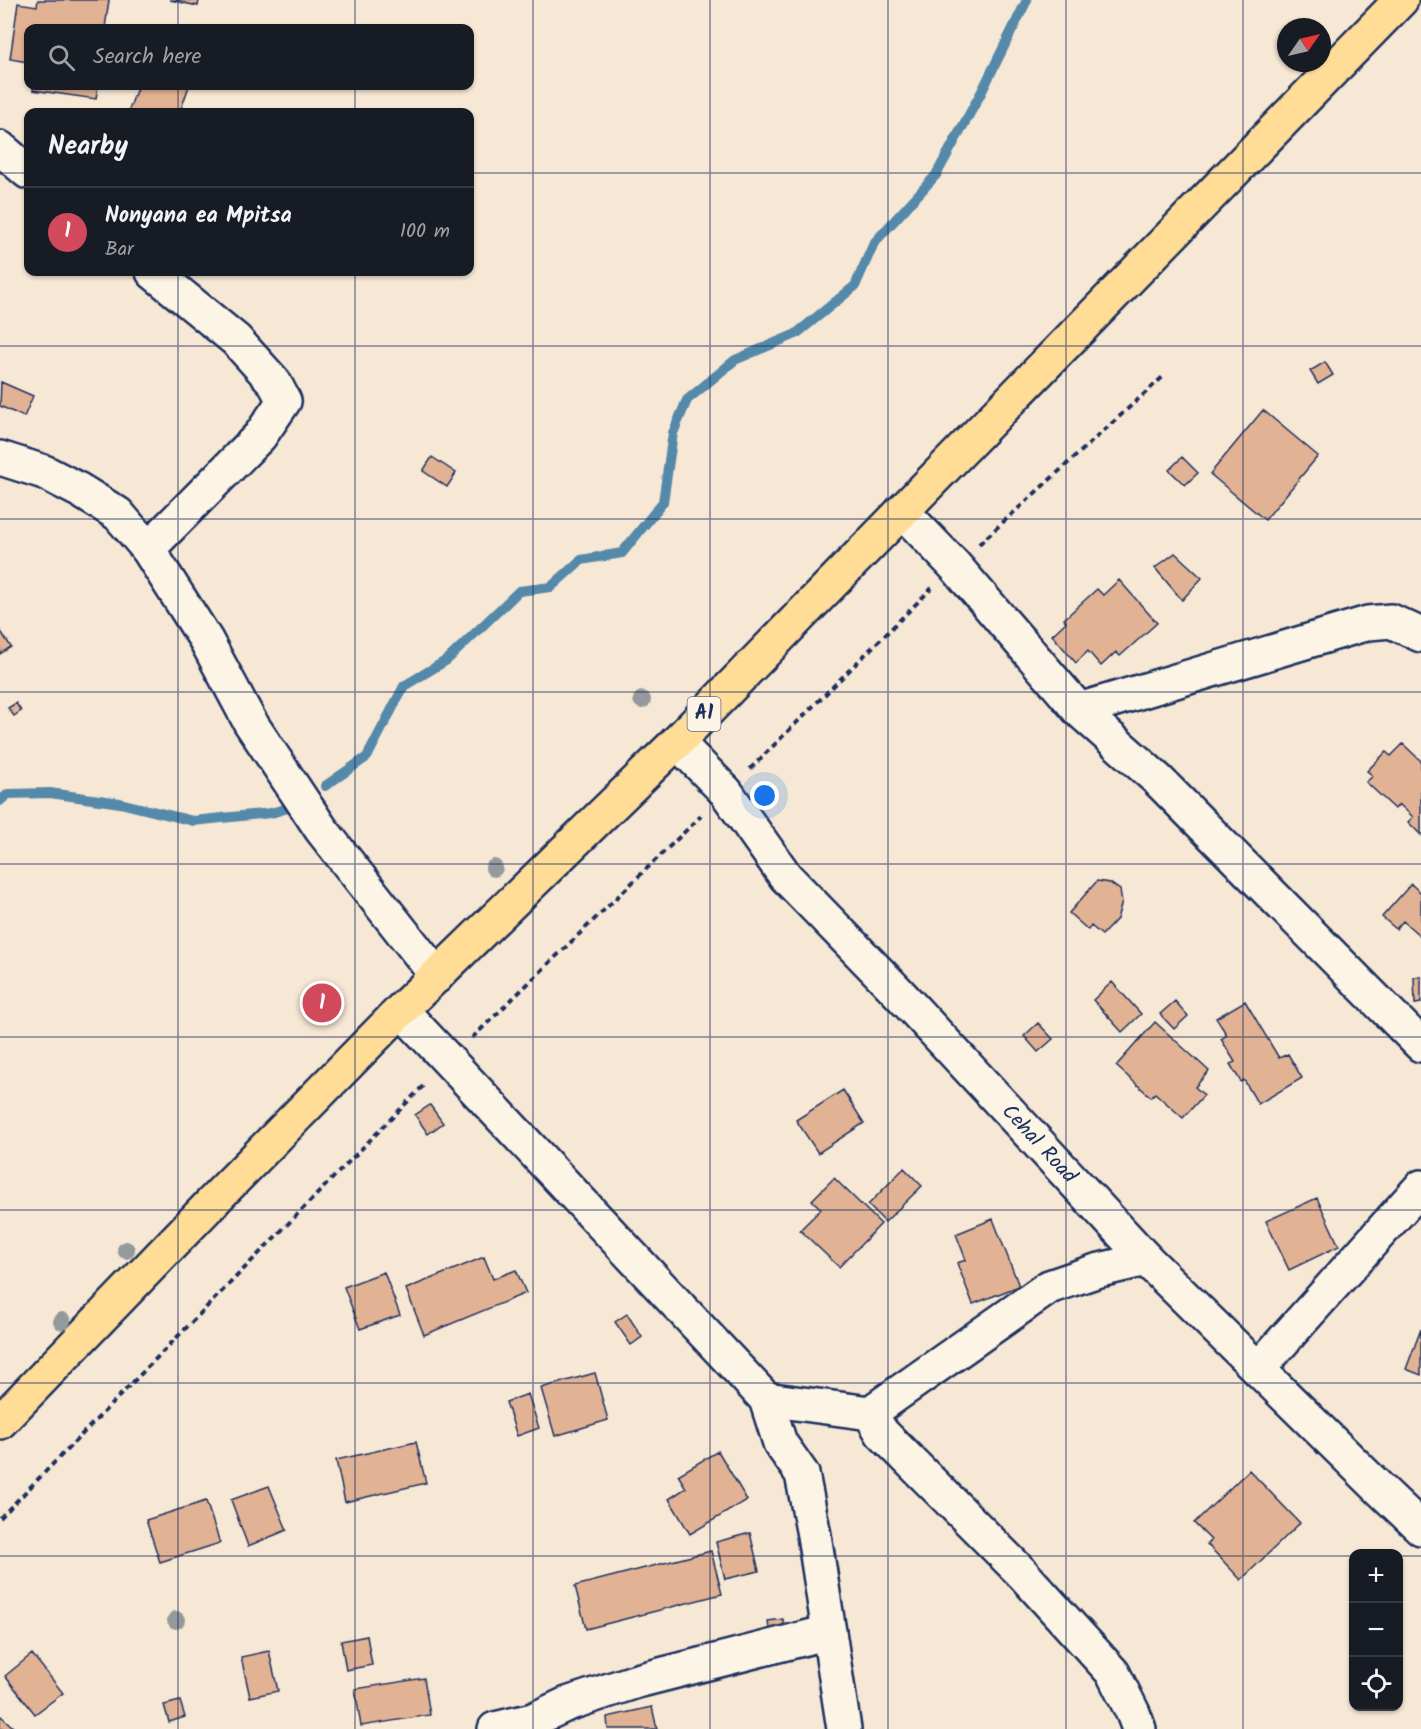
<!DOCTYPE html>
<html lang="en">
<head>
<meta charset="utf-8">
<style>
  body { margin:0; font-family:Kalam,sans-serif; background:#242831; color:#f1f3f6 }
  .controls { position:absolute; right:18px; bottom:18px; display:grid; overflow:hidden; border-radius:12px; box-shadow:0 2px 4px #0004 }
  .controls button { width:54px; height:54px; display:grid; place-items:center; padding:0; border:0; border-bottom:2px solid #363941; background:#171b24; color:#f1f3f6; font:30px sans-serif }
  .compass { position:absolute; left:1277px; top:18px; width:54px; height:54px; border-radius:50%; background:#171b24; box-shadow:0 2px 4px #0004; rotate:56deg }
  .you { position:absolute; left:765px; top:796px; width:21px; height:21px; margin:-15px; border:4px solid #fff; border-radius:50%; background:#1a73e8; box-shadow:0 0 0 9px #1a73e833 }
  .badge { display:grid; place-items:center; width:39px; height:39px; border-radius:50%; background:#d1495b; color:#fff; font-size:20px; font-weight:700 }
  .pin { position:absolute; translate:-50% -50%; border:3px solid #fff; box-shadow:0 2px 6px #0006 }
  .list { margin:0; padding:0; list-style:none }
  h2 { display:flex; justify-content:space-between; align-items:center; height:78px; margin:0; padding:0 24px; font-size:26px }
  h2 small { font-size:20px; font-weight:400; color:#9ea1a6 }
  .list li { display:grid; grid-template-columns:39px 1fr auto; gap:18px; align-items:center; box-sizing:border-box; height:90px; padding:0 24px; border-top:2px solid #363941 }
  .list b { display:block; font-size:22px; white-space:nowrap }
  .list p { margin:0; font-size:20px; white-space:nowrap; color:#9ea1a6 }
  .list em { font-size:20px; font-style:normal; color:#9ea1a6 }
  .icon { flex:none; width:33px; height:33px; fill:none; stroke:currentColor; stroke-width:2; stroke-linecap:round; stroke-linejoin:round }
  .map { position:relative; flex:none; width:1421px; height:1729px; overflow:hidden }
  .search { position:absolute; background:#171b24; box-shadow:0 2px 4px #0004; left:24px; top:24px; width:450px; height:66px; display:flex; align-items:center; gap:15px; box-sizing:border-box; padding:0 21px; border-radius:12px; color:#9ea1a6; font-size:22px }
  .panel { position:absolute; background:#171b24; box-shadow:0 2px 4px #0004; left:24px; top:108px; width:450px; height:168px; border-radius:12px }
  .map>svg:first-child { display:block }
  .lines { fill:none; stroke-linecap:round; stroke-linejoin:round }
  .stream { stroke:#5589aa; stroke-width:10 }
  .building { fill:#e2b294; stroke:#1b2f5e; stroke-width:1.5 }
  .minor-casing { stroke:#1b2f5e; stroke-width:38 }
  .primary-casing { stroke:#1b2f5e; stroke-width:38 }
  .path { stroke:#1b2f5e; stroke-width:4; stroke-dasharray:6 4.5; stroke-linecap:butt }
  .minor { stroke:#fcf5e5; stroke-width:33 }
  .primary { stroke:#ffdd96; stroke-width:33 }
  .tree { fill:#949a9b }
  .grid { fill:none; stroke:#1b2f5e; stroke-width:1.5; stroke-opacity:0.55 }
  .labels { text-anchor:middle; dominant-baseline:central; stroke-width:4.5; stroke-linejoin:round; paint-order:stroke }
  .shield { fill:#fcf5e5; stroke:#5e6a86; stroke-width:1.5 }
  .shield-label { font-size:20px; font-weight:bold; fill:#1b2f5e }
  .street-label { font-size:21px; fill:#1b2f5e; stroke:#fcf5e5 }
</style>
</head>
<body>
<div class="map">
<svg width="1421" height="1729" viewBox="0 0 1421 1729">
  <rect width="100%" height="100%" fill="#f7e8d5"/>
  <filter id="ink" filterUnits="userSpaceOnUse"><feTurbulence type="fractalNoise" baseFrequency=".0167" numOctaves="2"/><feDisplacementMap in="SourceGraphic" scale="12" xChannelSelector="R" yChannelSelector="G"/><feConvolveMatrix kernelMatrix="1 2 1 2 8 2 1 2 1" color-interpolation-filters="sRGB"/></filter>
  <g filter="url(#ink)">
    <g class="lines">
      <!-- stream -->
      <path class="stream" d="M325 786 367 757 404 686 447 660 519 591 551 587 581 560 622 553 663 502 673 433 687 400 735 360 796 334 855 286 874 243 936 175 981 93 1027 0
        M0 801 8 794 50 793 120 803 193 821 271 813 288 808"/>
    </g>
    <!-- building -->
    <path class="building" d="M38 0H109L105 28H28V62L10 59 18 3 37 6Z
      M170 0H199L198 6Z
      M33 86H98L96 99 33 90Z
      M138 86H189L180 112H128Z
      M1325 362 1333 375 1318 384 1310 371Z
      M1 382 33 396 24 417 0 406Z
      M1263 410 1318 456 1265 520 1210 474Z
      M432 457 456 473 447 487 423 471Z
      M1182 457 1198 473 1185 485 1169 470Z
      M1175 553 1202 578 1182 600 1155 568Z
      M1119 580 1157 623 1120 656 1116 652 1101 666 1088 651 1076 663 1052 635 1066 622 1064 619 1097 589 1103 595Z
      M0 630 11 647 0 654Z
      M16 703 21 711 14 716 8 708Z
      M1403 744 1421 761V835L1408 822 1413 817 1399 804 1395 809 1366 782 1373 776 1367 771 1386 752 1391 756Z
      M1097 881 1110 883 1120 890 1122 902 1117 919 1102 935 1091 926 1088 930 1069 913Z
      M1411 884 1421 893V933L1419 935 1403 921 1396 929 1382 917Z
      M1414 977H1421V1003L1415 1004Z
      M1112 982 1141 1014 1122 1032 1093 1000Z
      M1175 1001 1188 1016 1174 1029 1160 1014Z
      M1245 1001 1279 1058 1288 1054 1302 1078 1258 1104 1244 1080 1241 1082 1230 1064 1235 1062 1221 1039 1227 1035 1216 1018Z
      M1155 1022 1209 1071 1195 1087 1204 1095 1183 1118 1155 1093 1151 1097 1116 1066Z
      M1038 1023 1053 1039 1038 1052 1024 1036Z
      M843 1090 864 1123 818 1153 796 1120Z
      M430 1105 443 1123 428 1134 415 1115Z
      M904 1168 922 1186 885 1222 868 1205Z
      M834 1178 881 1224 839 1267 800 1230 821 1209 812 1200Z
      M1317 1198 1339 1246 1289 1270 1266 1221Z
      M993 1219 1019 1286 973 1304 957 1263 966 1260 956 1234Z
      M484 1257 493 1279 516 1270 526 1293 424 1335 406 1289Z
      M384 1272 400 1315 360 1329 344 1287Z
      M627 1314 642 1337 631 1345 615 1322Z
      M1421 1329V1375L1406 1369Z
      M595 1373 608 1420 555 1436 541 1388Z
      M528 1394 539 1428 517 1436 506 1402Z
      M416 1442 426 1483 345 1502 336 1460Z
      M718 1451 747 1500 690 1534 669 1499 686 1488 678 1475Z
      M1249 1470 1300 1523 1241 1580 1207 1544 1211 1540 1194 1523Z
      M269 1486 287 1530 248 1546 231 1500Z
      M206 1501 220 1543 160 1562 146 1520Z
      M750 1533 759 1571 725 1579 716 1542Z
      M711 1551 722 1594 586 1629 575 1586Z
      M783 1619 785 1636 770 1638 768 1621Z
      M367 1636 372 1665 346 1670 341 1641Z
      M269 1651 278 1691 250 1697 241 1657Z
      M32 1654 63 1693 35 1714 5 1676Z
      M424 1678 430 1715 361 1726 355 1689Z
      M180 1701 185 1717 169 1722 164 1705Z
      M652 1707 657 1729H608L607 1717Z
      M1 1716 15 1729H0V1718Z"/>
    <g class="lines">
      <defs>
        <g id="minor">
          <path d="M0 148 28 172"/>
          <path d="M0 458 44 472 79 490 118 514 148 549 206 640 250 722 321 829 437 976"/>
          <path d="M902 511 955 566 1079 710 1157 779 1421 1045"/>
          <path d="M148 549 260 436 284 401 274 382 236 340 153 272"/>
          <path d="M1079 710 1368 623 1391 621 1421 635"/>
          <path id="s1" d="M677 742 726 792 786 877 896 990 1146 1259 1382 1491 1421 1528"/>
          <path d="M401 1010 766 1399 780 1443 802 1474 814 1535 844 1729"/>
          <path d="M1258 1369 1421 1187"/>
          <path d="M766 1399 870 1413 882 1433 1022 1573 1113 1673 1133 1713 1139 1729"/>
          <path d="M870 1413 1049 1287 1096 1271 1146 1259"/>
          <path d="M495 1729 533 1720 567 1704 637 1681 829 1632"/>
        </g>
        <path id="primary" d="M0 1422 224 1190 401 1010 677 742 1401 0"/>
      </defs>
      <!-- minor casing -->
      <use href="#minor" class="minor-casing"/>
      <!-- primary casing -->
      <use href="#primary" class="primary-casing"/>
      <!-- path -->
      <path class="path" d="M979 544 1165 375
        M750 769 932 588
        M472 1038 701 816
        M0 1518 426 1083"/>
      <!-- minor -->
      <use href="#minor" class="minor"/>
      <!-- primary -->
      <use href="#primary" class="primary"/>
    </g>
    <!-- trees -->
    <g class="tree">
      <circle cx="642" cy="700" r="9"/>
      <circle cx="494" cy="868" r="9"/>
      <circle cx="126" cy="1250" r="9"/>
      <circle cx="62" cy="1321" r="9"/>
      <circle cx="176" cy="1620" r="9"/>
    </g>
  </g>
  <!-- grid -->
  <path class="grid" d="M178 0V28M355 0V28M533 0V1729M710 0V1729M888 0V1729M1066 0V1729M1243 0V1729M178 86V112M355 86V112M0 173H28M470 173H1421M178 272V1729M355 272V1729M0 346H1421M0 519H1421M0 692H1421M0 864H1421M0 1037H1421M0 1210H1421M0 1383H1421M0 1556H1354M1398 1556H1421"/>
  <g class="labels">
    <!-- shield labels -->
    <rect class="shield" x="687.5" y="697" width="33" height="34" rx="4.5"/>
    <g class="shield-label">
      <text x="704" y="714">A1</text>
    </g>
    <!-- street labels -->
    <g class="street-label">
      <text stroke="none"><textPath href="#s1" startOffset="542">Cehal Road</textPath></text>
    </g>
  </g>
</svg>
<div class="controls">
<button>+</button>
<button>−</button>
<button><svg class="icon" aria-label="locate" viewBox="0 0 24 24"><circle cx="12" cy="12" r="6"/><path d="M12 2v4M12 18v4M2 12h4M18 12h4"/></svg></button>
</div>
<svg class="compass" viewBox="-18 -18 36 36"><path d="M0-13l5 13h-10z" fill="#e53935"/><path d="M0 13l5-13h-10z" fill="#9ea1a6"/></svg>
<div class="you"></div>
<div class="pin badge" style="left:322px;top:1003px">1</div>
<div class="search"><svg class="icon" aria-label="search" viewBox="0 0 24 24"><circle cx="10" cy="10" r="6"/><path d="M15 15l6 6"/></svg>Search here</div>
<section class="panel">
<h2>Nearby<small></small></h2>
<ul class="list">
<li><span class="badge">1</span><div><b>Nonyana ea Mpitsa</b><p>Bar</p></div><em>100 m</em></li>
</ul>
</section>
</div>
</body>
</html>
